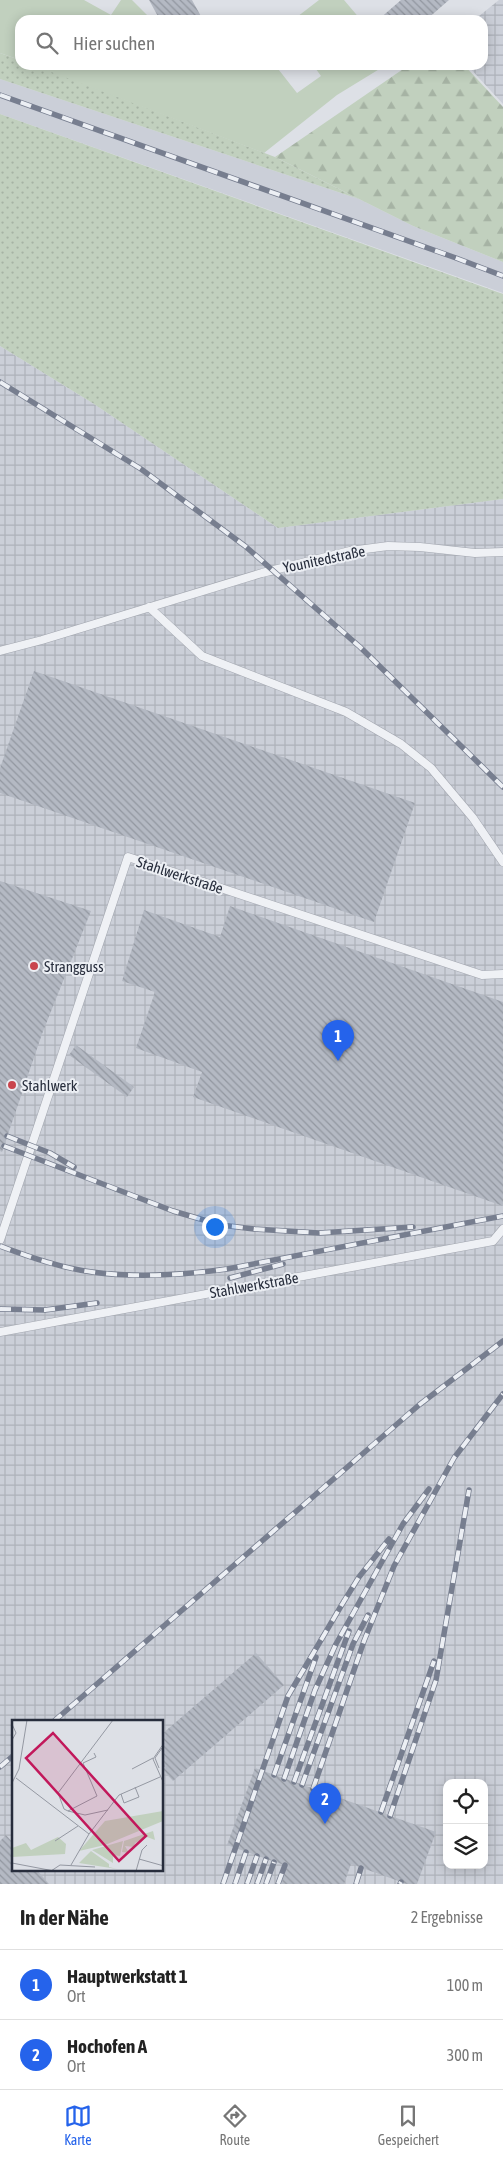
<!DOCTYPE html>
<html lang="de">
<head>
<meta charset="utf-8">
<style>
  body { margin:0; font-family:"Asap Condensed",sans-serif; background:#f2f2f2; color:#222 }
  .controls { position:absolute; right:15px; bottom:15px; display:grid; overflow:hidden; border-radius:10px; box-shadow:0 2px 12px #0003 }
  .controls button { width:45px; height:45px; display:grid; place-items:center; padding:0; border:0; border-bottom:1px solid #e0e0e0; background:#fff; color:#222; font:25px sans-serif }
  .you { position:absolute; left:214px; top:1226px; width:18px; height:18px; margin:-12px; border:4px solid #fff; border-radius:50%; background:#1a73e8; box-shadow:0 0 0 8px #1a73e833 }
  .badge { display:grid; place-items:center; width:32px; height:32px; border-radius:50%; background:#2563eb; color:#fff; font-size:16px; font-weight:700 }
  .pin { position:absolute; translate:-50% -41px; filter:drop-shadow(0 1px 2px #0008) }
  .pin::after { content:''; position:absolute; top:26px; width:18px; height:15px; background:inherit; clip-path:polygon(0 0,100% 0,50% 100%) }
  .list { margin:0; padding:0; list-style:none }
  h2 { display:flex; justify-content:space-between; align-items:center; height:65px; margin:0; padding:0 20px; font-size:21px }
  h2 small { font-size:16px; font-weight:400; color:#767676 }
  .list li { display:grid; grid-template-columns:32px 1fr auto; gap:15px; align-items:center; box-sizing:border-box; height:70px; padding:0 20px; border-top:1px solid #e0e0e0 }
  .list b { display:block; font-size:19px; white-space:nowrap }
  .list p { margin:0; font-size:16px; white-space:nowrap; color:#767676 }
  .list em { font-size:16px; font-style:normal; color:#767676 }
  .icon { flex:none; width:28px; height:28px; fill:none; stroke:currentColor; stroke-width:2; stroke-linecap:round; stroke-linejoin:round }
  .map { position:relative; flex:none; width:503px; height:1884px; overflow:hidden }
  .search { position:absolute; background:#fff; box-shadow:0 2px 12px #0003; left:15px; right:15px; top:15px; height:55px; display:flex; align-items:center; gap:12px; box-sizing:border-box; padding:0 18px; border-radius:15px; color:#767676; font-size:19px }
  .sheet { height:205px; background:#fff }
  nav { display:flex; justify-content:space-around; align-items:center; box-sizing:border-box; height:70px; border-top:1px solid #e0e0e0; background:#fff; font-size:14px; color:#767676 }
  nav a { display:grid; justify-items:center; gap:2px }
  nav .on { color:#2563eb }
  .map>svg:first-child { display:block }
  .built { fill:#cbcfd8 }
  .industrial { fill:url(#industrial-grid); fill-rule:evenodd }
  .grass { fill:url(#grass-dots) }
  .forest { fill:url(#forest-firs) }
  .green { fill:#c1d0be }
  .building { fill:url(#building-back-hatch) }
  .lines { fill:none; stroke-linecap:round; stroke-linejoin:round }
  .service-casing { stroke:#a3a7b0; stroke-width:9 }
  .service { stroke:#eff1f5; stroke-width:8 }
  .rail-casing { stroke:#777e8f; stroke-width:5.5 }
  .rail { stroke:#eceff4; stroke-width:4; stroke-dasharray:11; stroke-linecap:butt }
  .poi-dot { fill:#c9454d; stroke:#eceff4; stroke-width:2 }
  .labels { text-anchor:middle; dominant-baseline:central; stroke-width:4; stroke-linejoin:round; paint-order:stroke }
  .street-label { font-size:15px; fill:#272d3c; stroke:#eceff4 }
  .poi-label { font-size:15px; fill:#272d3c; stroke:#eceff4; text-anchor:start }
  .inset-road { fill:none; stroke:#9498a2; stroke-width:1 }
  .view { fill:#c2185b; fill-opacity:0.15; stroke:#c2185b; stroke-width:2.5 }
  .inset-edge { fill:none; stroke:#272d3c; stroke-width:2.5 }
</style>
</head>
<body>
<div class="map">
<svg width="503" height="1884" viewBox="0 0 503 1884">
  <defs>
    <pattern id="industrial-grid" width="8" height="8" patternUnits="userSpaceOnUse" patternTransform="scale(1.25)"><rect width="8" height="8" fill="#cbcfd8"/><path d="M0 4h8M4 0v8" fill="none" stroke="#aeb2ba"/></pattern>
    <pattern id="grass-dots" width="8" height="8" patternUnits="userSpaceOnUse" patternTransform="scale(1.25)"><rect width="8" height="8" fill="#c1d0be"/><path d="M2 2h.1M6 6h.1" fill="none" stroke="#a6b3a4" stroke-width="1.8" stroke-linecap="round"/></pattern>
    <pattern id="forest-firs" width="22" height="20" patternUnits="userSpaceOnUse" patternTransform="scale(1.25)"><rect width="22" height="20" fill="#c1d0be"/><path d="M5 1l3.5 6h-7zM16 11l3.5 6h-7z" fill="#a6b3a4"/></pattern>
    <pattern id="building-back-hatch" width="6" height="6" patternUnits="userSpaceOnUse" patternTransform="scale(1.25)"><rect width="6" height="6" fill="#b4b9c3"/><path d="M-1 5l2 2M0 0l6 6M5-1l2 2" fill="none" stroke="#9297a0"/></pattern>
  </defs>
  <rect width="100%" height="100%" fill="#dde0e6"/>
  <!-- built -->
  <path class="built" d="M0 79 359 199 413 226 503 262V293L0 114Z"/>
  <!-- industrial -->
  <path class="industrial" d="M499 0H503V104L467 65H483V20H474Z
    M0 346 94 404 278 528 503 499V1884H0ZM14 1722H162V1870H14ZM447 1783H484V1865H447Z"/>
  <!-- grass -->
  <path class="grass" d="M0 53 20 60V65H33L56 73 275 157 359 199 0 79Z
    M0 114 503 294V499L278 528 94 404 0 346Z"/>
  <!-- forest -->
  <path class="forest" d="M409 65H464L503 107V262L413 226 275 157Z"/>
  <!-- green -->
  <path class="green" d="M0 0H84L111 15 121 0H132L152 20H20V60L0 53Z
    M319 0H344L361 20H293Z
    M33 65H275L297 93 321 76 313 65H386L337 95 264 153Z"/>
  <!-- building -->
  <path class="building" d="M149 0H192L203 20H160Z
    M401 0H449L426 20H378Z
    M34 671 415 803 374 922 0 793V768Z
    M0 881 91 911 42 1034 2 1152 0 1151Z
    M230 906 503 1002V1206L193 1097 202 1072 136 1048 155 992 122 981 144 910 220 937Z
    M76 1045 134 1087 127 1097 69 1055Z
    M256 1653 284 1685 173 1781 162 1769V1734Z
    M255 1768 436 1832 417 1884H407L351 1864 344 1884H281L287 1866 227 1845Z
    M6 1835 14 1844V1870H37L49 1884H0V1841Z"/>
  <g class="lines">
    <defs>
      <path id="service" d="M149 607 202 656 346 712 401 744 431 768 473 818 503 862
        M0 651 42 640 262 573 350 551 388 546 420 547 475 553 503 552
        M0 1240 128 857 482 975 503 974
        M0 1332 493 1241 503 1229"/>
    </defs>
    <!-- service casing -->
    <use href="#service" class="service-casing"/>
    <!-- service -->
    <use href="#service" class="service"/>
    <defs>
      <path id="rail" d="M0 95 456 258 503 276
        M0 382 141 469 245 546 360 647 503 787
        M7 1136 50 1153 74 1167
        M4 1146 173 1211 221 1225 254 1229 319 1233 413 1227
        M0 1246C30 1257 61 1268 92 1272 136 1278 183 1275 227 1269L503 1216
        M230 1278 283 1264
        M0 1309 45 1310 97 1303
        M341 1606 359 1577 389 1539
        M53 1722 419 1405 503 1341
        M0 1767 14 1755
        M274 1775 316 1657
        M284 1779 315 1690 336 1644 403 1524 429 1489
        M294 1782 349 1631
        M302 1785 353 1644 368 1615
        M313 1789 364 1641 394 1566 454 1458 503 1394
        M381 1812 434 1661
        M390 1816 436 1680 469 1490
        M223 1884 288 1696 344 1601
        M235 1884 246 1852
        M247 1884 257 1856
        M257 1884 266 1859
        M266 1884 274 1862
        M278 1884 285 1865
        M356 1884 361 1868
        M400 1884 401 1882"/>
    </defs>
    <!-- rail casing -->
    <use href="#rail" class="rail-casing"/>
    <!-- rail -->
    <use href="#rail" class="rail"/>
  </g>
  <!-- markers -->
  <g class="poi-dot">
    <circle cx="34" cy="966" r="5"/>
    <circle cx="12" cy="1085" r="5"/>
  </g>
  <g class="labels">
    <!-- street labels -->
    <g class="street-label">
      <text transform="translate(324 559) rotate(-12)">Younitedstraße</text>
      <text transform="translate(180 875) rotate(18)">Stahlwerkstraße</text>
      <text transform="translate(254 1285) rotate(-10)">Stahlwerkstraße</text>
    </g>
    <!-- poi labels -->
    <g class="poi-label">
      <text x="44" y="966">Strangguss</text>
      <text x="22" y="1085">Stahlwerk</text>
    </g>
  </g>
  <!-- overview -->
  <g transform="translate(12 1720)">
    <rect width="151" height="151" fill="#dde0e6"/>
    <path d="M151 91V101L93 125 67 131 93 101Z" fill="#c1d0be"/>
    <path d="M46 117 54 124 53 134 0 137V128L14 123 19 130ZM111 121 108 136 101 135V143L80 130ZM79 131 97 144V147L105 149 67 143Z" fill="#c1d0be"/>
    <path d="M141 111 143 120 135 117 123 123 122 127 113 126 117 133 110 132 112 121Z" fill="#c1d0be"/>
    <path class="inset-road" d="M0 4 4 13 0 20M152 23 141 39 152 64M147 48 143 38 150 28 152 47M120 49 141 38M4 58 77 114M0 63 7 49 15 0M109 74 112 83 127 77 123 67M96 90 73 95 56 91 52 89 46 73 101 0M56 91 85 76 71 43 84 37 82 33M43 121 66 106M127 139 152 146M0 143 42 151M59 145 77 114 107 75 148 57M39 151 48 145 83 147M124 151 130 130 135 125"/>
    <path class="view" d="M41 13 134 116 107 141 14 38Z"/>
    <rect width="151" height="151" class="inset-edge"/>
  </g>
</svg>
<div class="controls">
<button><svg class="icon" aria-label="locate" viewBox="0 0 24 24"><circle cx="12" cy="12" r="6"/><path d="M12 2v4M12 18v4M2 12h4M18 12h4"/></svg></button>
<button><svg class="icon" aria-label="layers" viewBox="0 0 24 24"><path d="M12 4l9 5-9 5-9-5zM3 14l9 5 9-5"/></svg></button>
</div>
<div class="you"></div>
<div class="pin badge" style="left:338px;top:1061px">1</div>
<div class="pin badge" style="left:325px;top:1824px">2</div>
<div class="search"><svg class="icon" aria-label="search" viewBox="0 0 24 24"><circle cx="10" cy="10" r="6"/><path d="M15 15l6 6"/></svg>Hier suchen</div>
</div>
<section class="sheet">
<h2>In der Nähe<small>2 Ergebnisse</small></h2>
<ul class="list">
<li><span class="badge">1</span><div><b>Hauptwerkstatt 1</b><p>Ort</p></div><em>100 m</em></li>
<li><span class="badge">2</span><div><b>Hochofen A</b><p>Ort</p></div><em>300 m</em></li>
</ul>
</section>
<nav>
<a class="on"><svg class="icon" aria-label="map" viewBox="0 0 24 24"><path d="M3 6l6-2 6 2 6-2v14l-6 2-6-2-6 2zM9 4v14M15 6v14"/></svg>Karte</a>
<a><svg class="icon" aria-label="directions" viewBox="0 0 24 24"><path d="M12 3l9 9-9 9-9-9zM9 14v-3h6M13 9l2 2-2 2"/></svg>Route</a>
<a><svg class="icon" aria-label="saved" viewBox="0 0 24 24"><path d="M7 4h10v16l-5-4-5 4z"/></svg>Gespeichert</a>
</nav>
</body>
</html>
